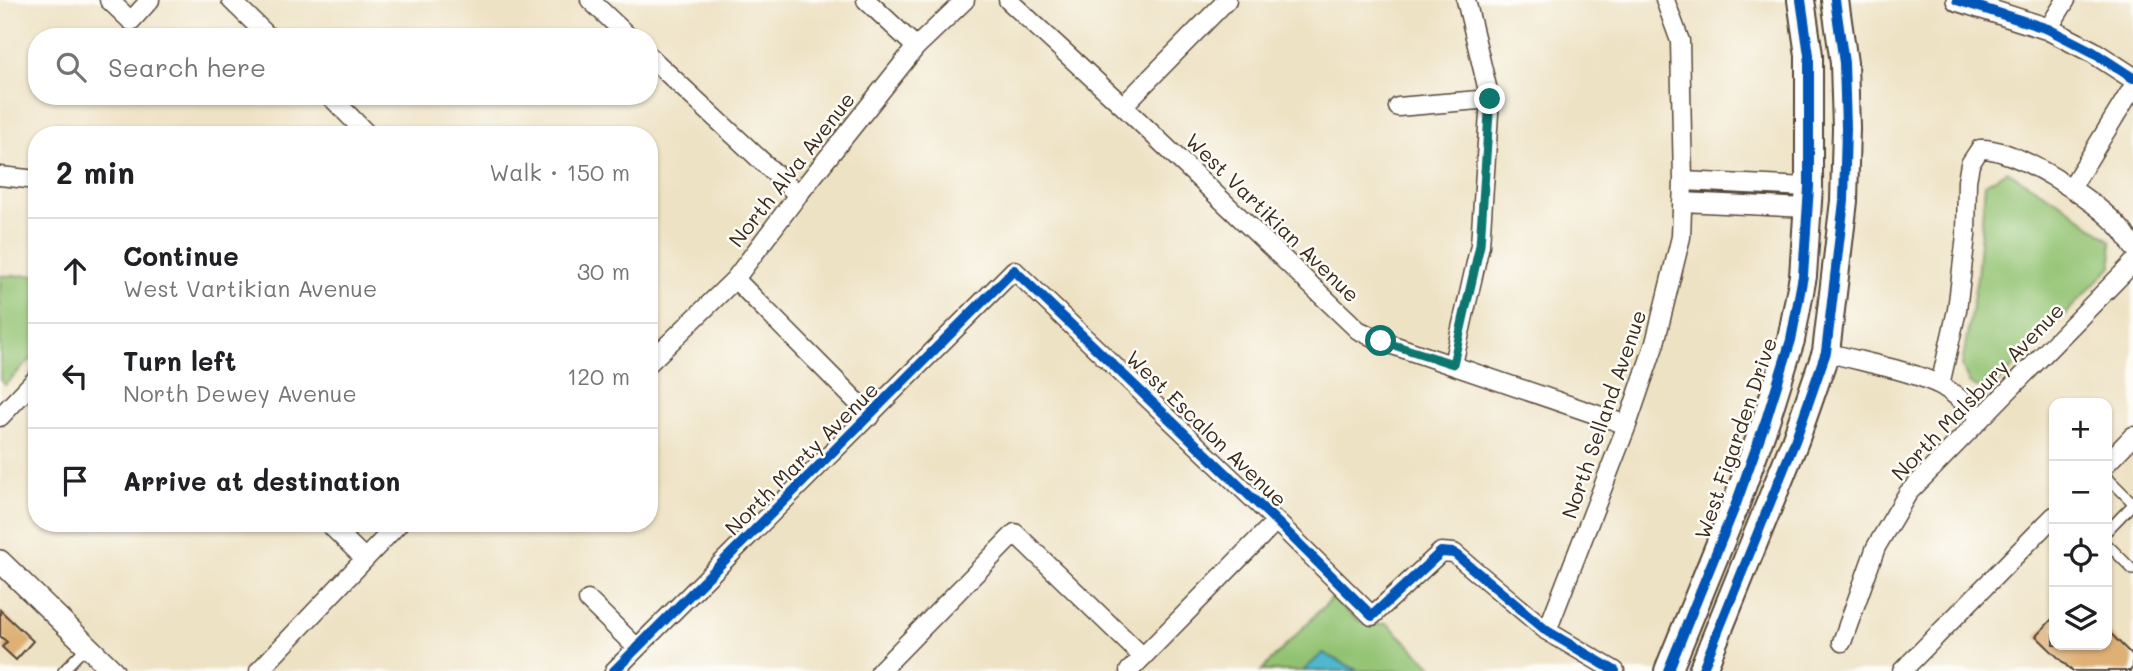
<!DOCTYPE html>
<html lang="en">
<head>
<meta charset="utf-8">
<style>
  body { margin:0; font-family:Mali,sans-serif; background:#f6f6f6; color:#202124 }
  .controls { position:absolute; right:21px; bottom:21px; display:grid; overflow:hidden; border-radius:14px; box-shadow:0 2px 5px #0004 }
  .controls button { width:63px; height:63px; display:grid; place-items:center; padding:0; border:0; border-bottom:2px solid #e0e0e0; background:#fff; color:#202124; font:35px sans-serif }
  .stop { position:absolute; width:21px; height:21px; margin:-16px; border:5px solid #0f766e; border-radius:50%; background:#fff }
  .stop.end { background:#0f766e; border-color:#fff; box-shadow:0 2px 7px #0008 }
  .list { margin:0; padding:0; list-style:none }
  h2 { display:flex; justify-content:space-between; align-items:center; height:91px; margin:0; padding:0 28px; font-size:30px }
  h2 small { font-size:23px; font-weight:400; color:#757577 }
  .list li { display:grid; grid-template-columns:46px 1fr auto; gap:21px; align-items:center; box-sizing:border-box; height:105px; padding:0 28px; border-top:2px solid #e0e0e0 }
  .list b { display:block; font-size:26px; white-space:nowrap }
  .list p { margin:0; font-size:23px; white-space:nowrap; color:#757577 }
  .list em { font-size:23px; font-style:normal; color:#757577 }
  .icon { flex:none; width:38px; height:38px; fill:none; stroke:currentColor; stroke-width:2; stroke-linecap:round; stroke-linejoin:round }
  .map { position:relative; flex:none; width:2133px; height:671px; overflow:hidden }
  .search { position:absolute; background:#fff; box-shadow:0 2px 5px #0004; left:28px; top:28px; width:630px; height:77px; display:flex; align-items:center; gap:18px; box-sizing:border-box; padding:0 24px; border-radius:28px; color:#757577; font-size:26px }
  .panel { position:absolute; background:#fff; box-shadow:0 2px 5px #0004; left:28px; top:126px; width:630px; height:406px; border-radius:28px }
  .map>svg:first-child { display:block }
  .green { fill:#92c271; stroke:#667648; stroke-width:2 }
  .water { fill:#4fb8cd; stroke:#457176; stroke-width:2 }
  .building { fill:#deb075 }
  .lines { fill:none; stroke-linecap:round; stroke-linejoin:round }
  .service-casing { stroke:#564637; stroke-width:12 }
  .minor-casing { stroke:#564637; stroke-width:21 }
  .tertiary-casing { stroke:#564637; stroke-width:24 }
  .primary-casing { stroke:#564637; stroke-width:30 }
  .service { stroke:#fff; stroke-width:9 }
  .minor { stroke:#fff; stroke-width:18 }
  .tertiary { stroke:#fff; stroke-width:21 }
  .primary { stroke:#fff; stroke-width:26 }
  .cycleway-casing { stroke:#fdfcf7; stroke-width:15 }
  .cycleway { stroke:#0057b8; stroke-width:10 }
  .route { stroke:#0f766e; stroke-width:9 }
  .labels { text-anchor:middle; dominant-baseline:central; stroke-width:5; stroke-linejoin:round; paint-order:stroke }
  .street-label { font-size:21px; fill:#3b2a1e; stroke:#fdfcf7 }
</style>
</head>
<body>
<div class="map">
<svg width="2133" height="671" viewBox="0 0 2133 671">
  <rect width="100%" height="100%" fill="#fdfcf7"/>
  <filter id="ink" filterUnits="userSpaceOnUse"><feTurbulence type="fractalNoise" baseFrequency=".0143" numOctaves="2"/><feDisplacementMap in="SourceGraphic" scale="14" xChannelSelector="R" yChannelSelector="G"/><feConvolveMatrix kernelMatrix="1 2 1 2 8 2 1 2 1" color-interpolation-filters="sRGB"/></filter>
  <filter id="wash" filterUnits="userSpaceOnUse"><feTurbulence type="fractalNoise" baseFrequency=".00686" numOctaves="4" result="noise"/><feDisplacementMap in="SourceGraphic" scale="28" xChannelSelector="R" yChannelSelector="G"/><feGaussianBlur stdDeviation="1.57" result="paint"/><feColorMatrix in="noise" values="0 0 0 0 0 0 0 0 0 0 0 0 0 0 0 0 0 1.4 0 .05"/><feComposite in="paint" operator="in"/></filter>
  <g filter="url(#wash)">
    <rect width="100%" height="100%" fill="#eee2c4"/>
    <!-- green -->
    <path class="green" d="M2007 171 2064 205 2111 241 2112 266 1994 387 1977 388 1969 383 1962 365 1977 277 1985 184Z
      M37 275V353L5 385 0 380V276Z
      M1332 598C1349 614 1362 630 1387 623L1437 671H1261Z"/>
    <!-- water -->
    <path class="water" d="M1323 653 1359 671H1303Z"/>
    <g id="blocks">
      <!-- building -->
      <path class="building" d="M0 610 33 641 16 660 2 647 7 642 0 636Z
        M2054 617V645H2107V630L2133 656V667L2130 671H2072L2036 636Z"/>
    </g>
  </g>
  <g filter="url(#ink)">
    <use href="#blocks" fill-opacity="0" stroke="#564637" stroke-width="2"/>
    <g class="lines">
      <defs>
        <path id="service" d="M2107 477 2133 503
          M2107 531 2133 504
          M2107 544 2133 570
          M63 671 86 647"/>
        <path id="minor" d="M109 0 131 21 150 0
          M231 0 269 37
          M590 0 629 37
          M866 0 916 47
          M1008 0 1123 106 1358 330 1381 341 1627 425
          M2048 29 2066 0
          M649 56 798 195
          M330 96 368 135
          M1123 106 1227 0
          M1398 107 1490 99
          M0 176 37 180
          M1683 181 1809 187
          M2071 188 2133 87
          M1682 202 1808 208
          M735 279 871 416
          M1826 352C1861 362 1911 370 1942 386 1957 395 1968 406 1980 417
          M649 363 735 279 798 195 916 47 965 0
          M1453 364 1480 245 1490 99 1466 0
          M1940 385 1957 310 1966 236 1967 181 1970 164 1980 149C2015 147 2097 201 2121 229 2126 234 2129 241 2133 247
          M0 417 37 378
          M2107 463 2133 436
          M328 523 365 559
          M588 600 637 648
          M1547 631 1627 425 1655 343 1681 237 1683 181 1680 41 1665 0
          M1842 642 1876 547 1908 493 2133 263
          M259 671 399 523
          M614 671 1014 270 1276 521 1372 616 1441 552 1454 553 1547 631 1615 671
          M880 671 1015 533 1143 657
          M1129 671 1276 521
          M1902 671 2054 516"/>
        <path id="tertiary" d="M1957 0 2048 29 2093 52 2133 78
          M0 561 113 671"/>
        <path id="primary" d="M1668 671 1736 504 1766 420 1791 340 1803 276 1809 187V55L1801 0
          M1702 671 1795 441 1826 352 1844 201 1846 128 1844 63 1835 0"/>
      </defs>
      <!-- service casing -->
      <use href="#service" class="service-casing"/>
      <!-- minor casing -->
      <use href="#minor" class="minor-casing"/>
      <!-- tertiary casing -->
      <use href="#tertiary" class="tertiary-casing"/>
      <!-- primary casing -->
      <use href="#primary" class="primary-casing"/>
      <!-- service -->
      <use href="#service" class="service"/>
      <!-- minor -->
      <use href="#minor" class="minor"/>
      <!-- tertiary -->
      <use href="#tertiary" class="tertiary"/>
      <!-- primary -->
      <use href="#primary" class="primary"/>
      <defs>
        <path id="cycleway" d="M1957 0 2048 29 2093 52 2133 78
          M614 671 1014 270 1276 521 1372 616 1441 552 1454 553 1547 631 1615 671
          M1668 671 1736 504 1766 420 1791 340 1803 276 1809 187V55L1801 0
          M1702 671 1795 441 1826 352 1844 201 1846 128 1844 63 1835 0"/>
      </defs>
      <!-- cycleway casing -->
      <use href="#cycleway" class="cycleway-casing"/>
      <!-- cycleway -->
      <use href="#cycleway" class="cycleway"/>
    </g>
  </g>
  <g class="lines" filter="url(#ink)">
    <!-- route -->
    <path class="route" d="M1381 341 1453 364 1480 245 1490 99"/>
  </g>
  <g class="labels">
    <!-- street labels -->
    <g class="street-label">
      <text transform="translate(791 169) rotate(-52)">North Alva Avenue</text>
      <text transform="translate(1273 217) rotate(44)">West Vartikian Avenue</text>
      <text transform="translate(1977 391) rotate(-46)">North Malsbury Avenue</text>
      <text transform="translate(1603 414) rotate(-71)">North Selland Avenue</text>
      <text transform="translate(1207 428) rotate(44)">West Escalon Avenue</text>
      <text transform="translate(1735 438) rotate(-71)">West Figarden Drive</text>
      <text transform="translate(801 458) rotate(-45)">North Marty Avenue</text>
    </g>
  </g>
</svg>
<div class="controls">
<button>+</button>
<button>−</button>
<button><svg class="icon" aria-label="locate" viewBox="0 0 24 24"><circle cx="12" cy="12" r="6"/><path d="M12 2v4M12 18v4M2 12h4M18 12h4"/></svg></button>
<button><svg class="icon" aria-label="layers" viewBox="0 0 24 24"><path d="M12 4l9 5-9 5-9-5zM3 14l9 5 9-5"/></svg></button>
</div>
<div class="stop" style="left:1381px;top:341px"></div>
<div class="stop end" style="left:1490px;top:99px"></div>
<div class="search"><svg class="icon" aria-label="search" viewBox="0 0 24 24"><circle cx="10" cy="10" r="6"/><path d="M15 15l6 6"/></svg>Search here</div>
<section class="panel">
<h2>2 min<small>Walk · 150 m</small></h2>
<ul class="list">
<li><svg class="icon" aria-label="ahead" viewBox="0 0 24 24"><path d="M12 20V5M6 11l6-6 6 6"/></svg><div><b>Continue</b><p>West Vartikian Avenue</p></div><em>30 m</em></li>
<li><svg class="icon" aria-label="left" viewBox="0 0 24 24"><path d="M17 20v-9H6M10 6l-5 5 5 5"/></svg><div><b>Turn left</b><p>North Dewey Avenue</p></div><em>120 m</em></li>
<li><svg class="icon" aria-label="arrive" viewBox="0 0 24 24"><path d="M6 21V4h12l-3 4 3 4H6"/></svg><div><b>Arrive at destination</b></div></li>
</ul>
</section>
</div>
</body>
</html>
